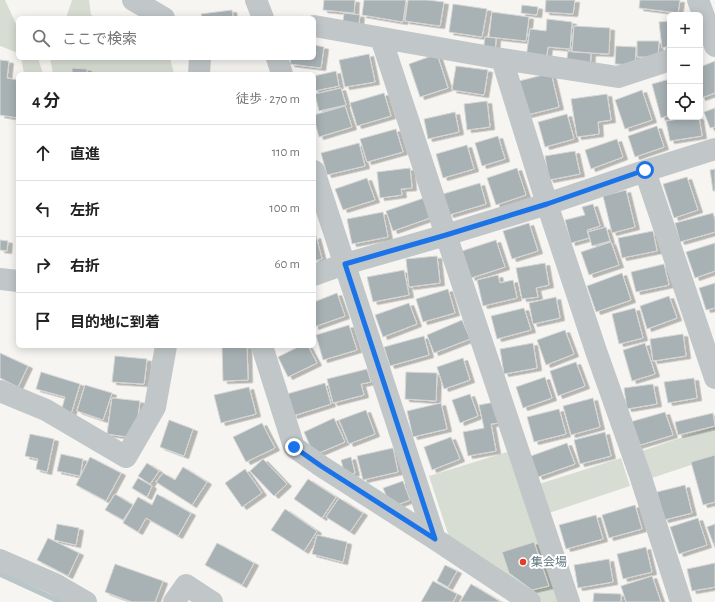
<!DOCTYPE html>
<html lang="ja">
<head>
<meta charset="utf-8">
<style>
  body { margin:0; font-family:"Alegreya Sans","Noto Sans JP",sans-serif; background:#f6f6f6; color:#222 }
  .controls { position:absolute; right:12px; top:12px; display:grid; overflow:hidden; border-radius:6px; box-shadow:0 2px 10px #0003 }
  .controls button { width:36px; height:36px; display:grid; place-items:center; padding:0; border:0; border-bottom:1px solid #e0e0e0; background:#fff; color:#222; font:20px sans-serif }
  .stop { position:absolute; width:12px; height:12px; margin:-9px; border:3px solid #1a73e8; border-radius:50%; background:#fff }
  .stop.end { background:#1a73e8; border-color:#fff; box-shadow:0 1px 4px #0008 }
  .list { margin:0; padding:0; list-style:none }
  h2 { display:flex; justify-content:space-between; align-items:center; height:52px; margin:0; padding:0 16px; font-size:17px }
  h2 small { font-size:13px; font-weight:400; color:#767676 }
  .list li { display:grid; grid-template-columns:26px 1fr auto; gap:12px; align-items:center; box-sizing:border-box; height:56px; padding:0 16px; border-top:1px solid #e0e0e0 }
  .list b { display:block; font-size:15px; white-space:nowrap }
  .list em { font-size:13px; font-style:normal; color:#767676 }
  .icon { flex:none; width:22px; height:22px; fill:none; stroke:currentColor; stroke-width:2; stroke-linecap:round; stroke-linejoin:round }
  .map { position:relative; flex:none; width:715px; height:602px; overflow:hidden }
  .search { position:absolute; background:#fff; box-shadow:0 2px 10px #0003; left:16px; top:16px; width:300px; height:44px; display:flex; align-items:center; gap:10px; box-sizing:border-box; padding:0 14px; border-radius:6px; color:#767676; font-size:15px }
  .panel { position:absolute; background:#fff; box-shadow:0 2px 10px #0003; left:16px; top:72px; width:300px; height:276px; border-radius:6px }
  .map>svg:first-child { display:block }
  .green { fill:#d8ddd3 }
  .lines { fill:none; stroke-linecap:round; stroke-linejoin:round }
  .stream { stroke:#b8c6c8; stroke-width:5.5 }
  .building { fill:#a8b2b5; stroke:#d7d7d5; filter:url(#shadow) }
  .minor { stroke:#c1c6c8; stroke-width:22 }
  .route { stroke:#1a73e8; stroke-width:5 }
  .poi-dot { fill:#e33f25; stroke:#fff; stroke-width:1.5 }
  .labels { text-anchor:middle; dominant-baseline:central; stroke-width:4; stroke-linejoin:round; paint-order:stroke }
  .poi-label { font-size:12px; fill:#657983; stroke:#fff; text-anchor:start }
</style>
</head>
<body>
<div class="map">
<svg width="715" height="602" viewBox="0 0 715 602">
  <defs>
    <filter id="shadow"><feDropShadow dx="4.5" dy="2.5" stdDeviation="0" flood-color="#0004"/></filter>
  </defs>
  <rect width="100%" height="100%" fill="#f6f5f2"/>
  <!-- green -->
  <path class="green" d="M0 0H5L18 28V53L3 47 0 46Z
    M72 0H89L91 15 98 18H66Z
    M21 58H38L43 74 24 73Z
    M50 58H170L174 74H53Z
    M715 426V457L649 479 639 452Z
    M507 452 560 602H543L450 540 429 476Z
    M621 458 630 486 549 513 539 484Z"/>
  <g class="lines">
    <!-- stream -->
    <path class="stream" d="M0 574 61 602"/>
  </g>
  <!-- building -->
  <path class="building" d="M324 0H355L354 13 323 10Z
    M364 0H406L403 22 362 15Z
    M408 0H427L444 2 440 26 405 21Z
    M546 0H575L573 14 545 12Z
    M640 0H680L678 13 639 8Z
    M453 4 487 9 482 37 449 32Z
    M522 5 538 7 537 15 521 13Z
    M232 10 233 18H202L201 14Z
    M492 12 529 17 526 41 489 37Z
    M344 13 360 15 358 30 342 28Z
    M547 19 572 22 570 49 548 47 546 60 526 58 530 29 546 31Z
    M670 21V46L662 48 659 22Z
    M574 26 610 28 609 54 572 52Z
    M485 37 496 38 495 54 483 52Z
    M637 41H659L658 57H637Z
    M314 45 324 47 321 68 290 64 291 58H314Z
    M616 46 636 47 635 65 615 64Z
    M568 51 591 53 590 69 566 66Z
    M369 54 375 82 345 87 339 60Z
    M437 54 448 88 420 97 409 64Z
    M0 60 9 61 7 78 18 80V118L0 115Z
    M715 61V93L701 98 700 95V67Z
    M456 66 488 70 484 95 452 90Z
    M72 68 87 69V74H72Z
    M336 71 339 86 314 91V76Z
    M551 73 559 107 527 115 519 81Z
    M670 79V115L661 118 652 84Z
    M341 88 346 105 319 111 315 94Z
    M642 90 652 120 625 129 615 100Z
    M384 93 391 116 357 126 350 103Z
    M607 94 611 120 598 122 599 134 577 137 571 99Z
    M487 101 490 127 467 130 464 104Z
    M345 106 352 127 319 137 314 119V115Z
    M715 108V127L710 128 704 112Z
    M455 112 459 132 428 139 424 119Z
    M567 114 574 139 545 147 538 122Z
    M694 117H699L702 136 670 141 666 121Z
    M657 126 664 147 635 157 628 136Z
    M396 129 403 152 367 162 360 139Z
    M498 136 505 159 482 166 475 143Z
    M617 139 623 157 591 169 585 150Z
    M359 143 365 166 327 175 321 153Z
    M467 145 474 169 443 178 436 154Z
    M575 151 580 174 549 180 545 156Z
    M410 168 412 188 401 189 402 195 380 198 377 172Z
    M517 168 526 195 496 205 487 178Z
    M715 169V191H713L710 170Z
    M687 177 698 210 674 218 663 184Z
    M367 178 375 200 343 210 335 189Z
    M480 183 486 204 449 215 443 194Z
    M626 190 635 227 612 233 603 196Z
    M424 198 430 218 393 231 386 211Z
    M593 204 600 226 587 230 589 238 571 243 565 220 585 215 582 207Z
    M383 212 388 237 352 244 347 219Z
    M713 213 715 220V232L680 242 675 223Z
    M529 223 538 251 512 259 503 231Z
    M606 227 610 241 592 246 588 232Z
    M653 231 657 251 622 258 618 238Z
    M316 236 322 259 314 261V237Z
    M0 240 8 241 7 251 0 250Z
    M496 240 505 267 471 278 462 251Z
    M611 242 619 265 589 275 581 252Z
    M715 243V271L695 278 686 252Z
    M437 256 440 283 409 287 406 259Z
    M545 263 549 285 536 288 538 297 522 299 516 268Z
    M664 264 669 285 636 292 631 272Z
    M404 270 409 295 373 302 367 277Z
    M622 273 631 300 596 312 587 286Z
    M498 275 500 283 513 280 517 298 483 306 477 280Z
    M715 283V308L706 310 699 288Z
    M448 289 455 313 423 322 416 299Z
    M337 293 345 316 314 327V302Z
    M669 296 677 318 647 329 640 306Z
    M556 297 560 318 533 324 529 303Z
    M409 303 417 324 383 337 375 315Z
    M524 308 531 330 497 339 491 316Z
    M635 308 643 338 619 344 612 314Z
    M462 320 470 339 434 353 427 335Z
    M349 325 357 350 323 360 316 335Z
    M565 330 574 354 546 365 537 340Z
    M683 334 686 356 653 361 650 339Z
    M424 336 429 355 390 366 384 347Z
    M533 343 537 368 504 374 500 349Z
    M645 343 655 374 632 381 623 350Z
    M222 346H247L248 380 223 381Z
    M300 346H308L317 363 288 377 278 357Z
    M0 353 28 366 18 387 0 378Z
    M115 356 147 359 144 384 112 382Z
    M463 358 470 380 444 389 437 367Z
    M576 362 585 386 558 396 550 371Z
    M367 369 371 382 361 384 364 395 333 403 327 379Z
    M41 372 80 384 71 414 61 412 65 397 36 389Z
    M406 372 437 373 436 401 405 399Z
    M545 377 552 398 523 408 516 387Z
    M694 378 697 398 668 403 664 382Z
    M325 383 331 404 293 416 287 394Z
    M653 384 657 404 627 409 624 388Z
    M85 385 112 393 103 420 77 411Z
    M249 387 256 414 221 423 214 395Z
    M470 394 478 416 460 423 452 400Z
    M112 398 140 401 135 438 107 434Z
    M593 398 600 427 571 435 563 406Z
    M495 402 499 423 491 424 496 451 468 456 463 432 484 428 479 405Z
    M441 403 447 429 413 437 407 411Z
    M559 409 566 434 534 442 527 417Z
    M366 410 375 434 349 444 339 420Z
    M665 412 673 435 637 446 630 422Z
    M713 413 715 426 678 435 675 422Z
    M334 418 345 442 314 455 304 432Z
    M169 420 193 429 184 456 160 447Z
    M262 423 275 448 246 462 233 437Z
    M605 432 611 456 580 464 574 440Z
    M30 434 54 439 47 472 36 469 38 459 25 456Z
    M451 437 460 459 432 470 424 447Z
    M567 443 575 464 538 477 531 456Z
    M393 448 398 472 363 480 357 456Z
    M61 454 83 459 80 476 57 471Z
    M715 455V502L703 505 691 462Z
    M90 457 121 473 106 501 76 485Z
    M351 457 355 473 345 475 341 460Z
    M263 459 287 484 274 496 250 471Z
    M147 463 159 471 150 484 138 476Z
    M183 467 207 482 192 505 156 482 163 473 175 480Z
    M245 469 262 493 242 507 225 483Z
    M138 478 152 486 147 497 132 488Z
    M308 479 336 497 322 518 294 499Z
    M403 481 410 500 391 507 383 488Z
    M685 485 692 513 664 520 657 492Z
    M115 494 133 505 123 520 105 510Z
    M157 494 191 513 178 536 146 518 138 532 123 523 138 497 152 505Z
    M339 498 363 513 350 532 326 517Z
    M635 505 642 529 609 538 602 515Z
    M285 509 317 531 304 551 271 530Z
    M596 515 603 539 566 549 559 525Z
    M698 518 707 545 679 554 670 527Z
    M57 524 79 528 76 545 54 540Z
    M715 524V548L707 527Z
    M317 535 347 542 343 562 312 554Z
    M48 538 79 553 68 576 37 560Z
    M534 542 549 586 532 590 509 573 502 552Z
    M217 543 254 563 242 585 205 565Z
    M646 547 652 572 623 579 617 554Z
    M609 559 613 582 578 588 574 565Z
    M715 563V587L692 591 687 569Z
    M115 564 163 581 155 602H132L105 592Z
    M445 565 457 571 448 587 437 581Z
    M652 576 661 602H626L621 586Z
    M433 581 457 594 453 602H421Z
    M471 584 501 602H460Z
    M594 593 621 594V602H593Z"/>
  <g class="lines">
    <!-- minor -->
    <path class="minor" d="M133 0 164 18
      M256 0 263 18
      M698 0 715 46
      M314 26 502 59 618 77 670 60
      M381 38 446 235 569 602
      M277 58 282 74
      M502 59 547 204 596 351 640 475 681 602
      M199 74 200 58
      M314 171 435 539
      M645 171 715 378
      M314 275 345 264 446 235 547 204 645 171 715 149
      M0 279 18 281
      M262 346 294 447 321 466 435 539 530 602
      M0 391 46 410 126 457 155 407 166 346
      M0 560 55 584 86 602
      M174 602 186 585 212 602"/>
  </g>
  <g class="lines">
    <!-- route -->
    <path class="route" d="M294 447 321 466 435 539 345 264 446 235 547 204 645 170"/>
  </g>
  <!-- markers -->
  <circle class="poi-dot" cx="523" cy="562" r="4"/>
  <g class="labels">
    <!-- poi labels -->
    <g class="poi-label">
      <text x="531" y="562">集会場</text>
    </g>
  </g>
</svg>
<div class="controls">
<button>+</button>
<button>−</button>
<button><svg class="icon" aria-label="locate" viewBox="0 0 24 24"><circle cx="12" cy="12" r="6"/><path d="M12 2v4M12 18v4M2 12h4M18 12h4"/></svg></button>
</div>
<div class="stop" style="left:645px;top:170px"></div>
<div class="stop end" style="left:294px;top:447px"></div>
<div class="search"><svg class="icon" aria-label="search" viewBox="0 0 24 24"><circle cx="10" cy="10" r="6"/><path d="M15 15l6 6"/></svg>ここで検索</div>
<section class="panel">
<h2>4 分<small>徒歩 · 270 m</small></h2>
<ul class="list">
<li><svg class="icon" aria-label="ahead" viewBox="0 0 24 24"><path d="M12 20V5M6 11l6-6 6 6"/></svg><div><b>直進</b></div><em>110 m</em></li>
<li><svg class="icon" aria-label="left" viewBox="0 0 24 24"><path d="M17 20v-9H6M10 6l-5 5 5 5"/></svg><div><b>左折</b></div><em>100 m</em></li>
<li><svg class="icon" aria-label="right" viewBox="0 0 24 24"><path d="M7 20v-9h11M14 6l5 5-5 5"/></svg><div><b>右折</b></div><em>60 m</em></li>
<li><svg class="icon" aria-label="arrive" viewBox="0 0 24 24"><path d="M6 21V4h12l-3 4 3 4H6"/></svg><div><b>目的地に到着</b></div></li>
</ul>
</section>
</div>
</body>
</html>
